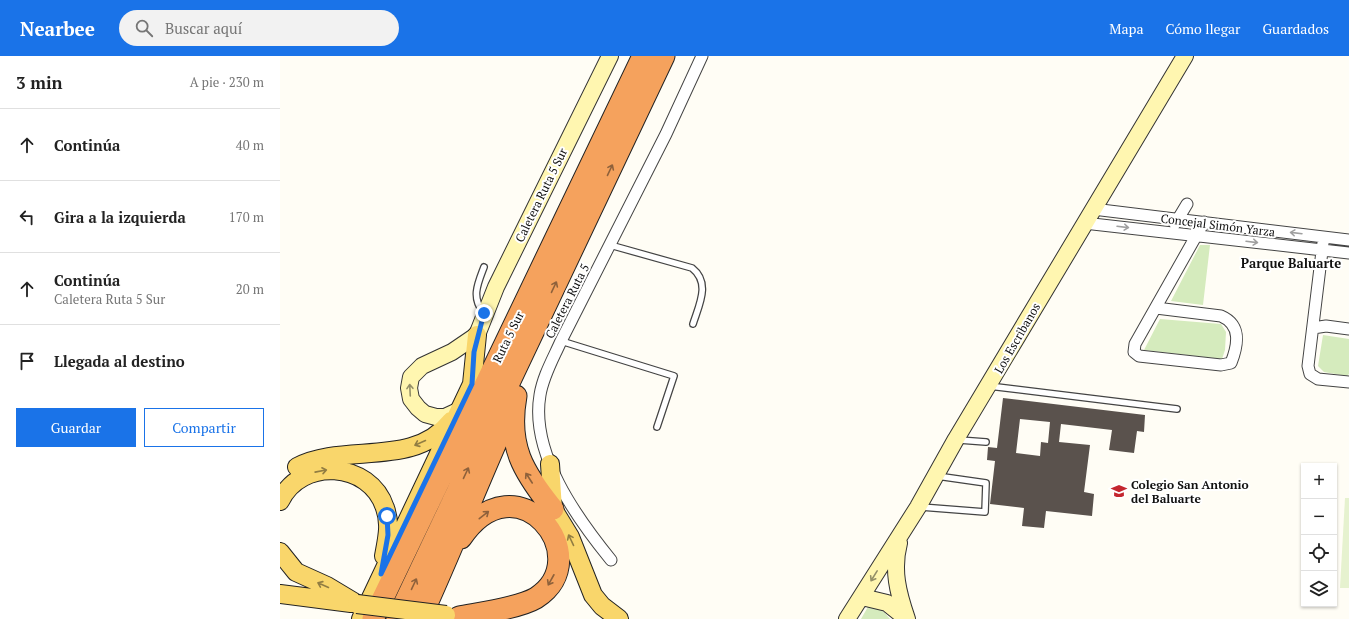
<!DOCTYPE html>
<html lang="es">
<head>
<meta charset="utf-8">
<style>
  body { margin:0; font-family:"PT Serif",serif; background:#f2f2f2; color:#222 }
  .controls { position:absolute; right:12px; bottom:12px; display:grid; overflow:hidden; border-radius:0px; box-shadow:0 1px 3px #0004 }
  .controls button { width:36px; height:36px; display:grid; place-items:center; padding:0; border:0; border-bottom:1px solid #e0e0e0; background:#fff; color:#222; font:20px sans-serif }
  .stop { position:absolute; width:12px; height:12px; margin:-9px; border:3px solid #1a73e8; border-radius:50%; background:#fff }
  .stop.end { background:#1a73e8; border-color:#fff; box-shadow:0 1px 4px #0008 }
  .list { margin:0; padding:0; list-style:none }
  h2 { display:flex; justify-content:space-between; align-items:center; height:52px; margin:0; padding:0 16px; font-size:17px }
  h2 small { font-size:13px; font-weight:400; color:#767676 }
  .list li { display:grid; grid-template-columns:26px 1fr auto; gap:12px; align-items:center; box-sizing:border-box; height:72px; padding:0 16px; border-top:1px solid #e0e0e0 }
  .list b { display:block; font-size:15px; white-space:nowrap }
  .list p { margin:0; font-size:13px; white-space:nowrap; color:#767676 }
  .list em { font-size:13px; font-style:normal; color:#767676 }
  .actions { display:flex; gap:8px; padding:12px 16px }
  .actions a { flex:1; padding:9px 0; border:1px solid #1a73e8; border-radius:0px; text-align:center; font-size:14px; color:#1a73e8 }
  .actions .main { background:#1a73e8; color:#fff }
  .icon { flex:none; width:22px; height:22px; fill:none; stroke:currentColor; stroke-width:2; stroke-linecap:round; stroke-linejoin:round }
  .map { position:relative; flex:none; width:1069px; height:563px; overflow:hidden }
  header { display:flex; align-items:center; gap:24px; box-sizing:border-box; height:56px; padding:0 20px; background:#1a73e8; color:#fff }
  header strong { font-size:19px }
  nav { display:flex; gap:22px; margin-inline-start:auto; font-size:14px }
  .search { width:280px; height:36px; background:#f2f2f2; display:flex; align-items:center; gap:10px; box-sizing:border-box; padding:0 14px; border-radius:22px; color:#767676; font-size:15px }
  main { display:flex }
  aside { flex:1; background:#fff }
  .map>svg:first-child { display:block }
  .green { fill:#d5ebbd }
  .pitch { fill:#e6f2cf }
  .building { fill:#5a524d; fill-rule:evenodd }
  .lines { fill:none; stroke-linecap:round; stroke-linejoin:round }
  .lane-casing { stroke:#444; stroke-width:8 }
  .street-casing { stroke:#444; stroke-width:13 }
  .secondary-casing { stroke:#333; stroke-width:18 }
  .primary-casing { stroke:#222; stroke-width:20 }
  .highway-casing { stroke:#222; stroke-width:23 }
  .lane { stroke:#fff; stroke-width:5.5 }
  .street { stroke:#fff; stroke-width:11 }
  .secondary { stroke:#fff6b0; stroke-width:16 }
  .primary { stroke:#f9d66b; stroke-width:18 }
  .highway { stroke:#f5a25d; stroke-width:21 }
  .primary-bridge-casing { stroke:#222; stroke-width:20; stroke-linecap:butt }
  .primary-bridge { stroke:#f9d66b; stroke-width:18 }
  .oneway { stroke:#8e613b }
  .oneway2 { stroke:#a0a0a0 }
  .oneway3 { stroke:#948f68 }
  .oneway4 { stroke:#917d42 }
  .route { stroke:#1a73e8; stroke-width:5 }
  .labels { text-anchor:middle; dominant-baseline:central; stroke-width:4; stroke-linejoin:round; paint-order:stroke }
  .street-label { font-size:12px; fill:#111; stroke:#fff }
  .poi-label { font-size:12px; font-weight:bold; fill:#111; stroke:#fff; text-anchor:start }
  .neighbourhood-label { font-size:13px; font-weight:bold; fill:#111; stroke:#fff }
</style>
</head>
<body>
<header>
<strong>Nearbee</strong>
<div class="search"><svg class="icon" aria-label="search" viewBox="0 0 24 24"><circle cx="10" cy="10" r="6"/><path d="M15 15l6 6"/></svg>Buscar aquí</div>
<nav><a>Mapa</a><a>Cómo llegar</a><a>Guardados</a></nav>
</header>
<main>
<aside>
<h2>3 min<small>A pie · 230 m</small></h2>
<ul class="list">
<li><svg class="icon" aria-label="ahead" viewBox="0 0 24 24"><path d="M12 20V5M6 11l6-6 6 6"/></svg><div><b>Continúa</b></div><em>40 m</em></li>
<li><svg class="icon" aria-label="left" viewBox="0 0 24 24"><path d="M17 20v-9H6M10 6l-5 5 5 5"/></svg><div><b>Gira a la izquierda</b></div><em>170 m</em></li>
<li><svg class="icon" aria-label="ahead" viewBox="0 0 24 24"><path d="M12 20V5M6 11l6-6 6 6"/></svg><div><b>Continúa</b><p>Caletera Ruta 5 Sur</p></div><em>20 m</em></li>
<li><svg class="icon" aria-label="arrive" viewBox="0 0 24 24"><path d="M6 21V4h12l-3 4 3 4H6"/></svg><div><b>Llegada al destino</b></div></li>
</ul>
<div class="actions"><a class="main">Guardar</a><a>Compartir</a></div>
</aside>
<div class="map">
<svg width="1069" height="563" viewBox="0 0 1069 563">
  <rect width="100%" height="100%" fill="#fffdf5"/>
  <!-- green -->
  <path class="green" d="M920 189H930L923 249 891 245Z
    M880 263 941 268 946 276 945 294 942 303 864 294Z
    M1043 279 1069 283V318L1067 320 1044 316 1038 310Z
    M589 549 604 556 610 563H581Z"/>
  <!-- pitch -->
  <path class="pitch" d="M1065 442H1069V532H1060Z"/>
  <!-- building -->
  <path class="building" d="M723 342 865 359 864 376 857 375 854 397 829 394 832 374 781 368 779 386 810 389 804 436 814 438 812 460 766 455 764 472 742 470 744 452 710 448 715 405 707 404 708 391 717 392ZM740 363 770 366 768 387 761 386 760 400 736 397Z"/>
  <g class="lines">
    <defs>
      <path id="lane" d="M330 189 412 212C431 227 419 249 413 268
        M203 256C191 241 198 227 204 211
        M281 285 394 320 377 371
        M709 330 897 353
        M679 384 706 386
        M641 451 705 456 706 427 657 420"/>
      <path id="street" d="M813 153 1069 184
        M804 167 1069 197
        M895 168 907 148
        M1043 187 1028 310 1030 318 1038 323 1069 326
        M876 252 941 260C962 269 958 289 951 307L941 309 859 300 854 296 855 288 924 166
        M1033 272 1046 270 1069 273
        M331 504C296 461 250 397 260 339 263 320 273 303 281 285L386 78 422 0"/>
      <path id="secondary" d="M180 354 165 361H156L145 358 138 352 131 343 129 332 131 321 142 310 172 296 197 279 216 231 330 0
        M619 487C612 514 618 537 627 563
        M582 541 607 547 627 563
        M567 563 638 451 676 383 905 0"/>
      <path id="primary" d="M270 408 273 453 290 481 313 539 322 550 339 563
        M17 411C65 386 133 413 171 365
        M0 445C21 401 90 405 105 452 111 468 107 483 104 500
        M0 496 16 516 47 530 77 548
        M0 538 71 547
        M81 563 192 328 197 279"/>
      <path id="highway" d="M236 340C227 390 243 416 273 453
        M179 561C200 557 239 552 256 542 319 502 237 399 181 482
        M93 563 363 0
        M117 563 384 0
        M140 563C169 500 194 436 222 373"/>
    </defs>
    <!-- lane casing -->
    <use href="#lane" class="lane-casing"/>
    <!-- street casing -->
    <use href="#street" class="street-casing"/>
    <!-- secondary casing -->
    <use href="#secondary" class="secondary-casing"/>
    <!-- primary casing -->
    <use href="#primary" class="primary-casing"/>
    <!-- highway casing -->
    <use href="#highway" class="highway-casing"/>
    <!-- lane -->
    <use href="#lane" class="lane"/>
    <!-- street -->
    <use href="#street" class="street"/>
    <!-- secondary -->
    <use href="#secondary" class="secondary"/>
    <!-- primary -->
    <use href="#primary" class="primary"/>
    <!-- highway -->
    <use href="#highway" class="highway"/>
    <defs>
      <path id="primary-bridge" d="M77 548 166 559"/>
    </defs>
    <!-- primary-bridge casing -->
    <use href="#primary-bridge" class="primary-bridge-casing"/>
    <!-- primary-bridge -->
    <use href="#primary-bridge" class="primary-bridge"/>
  </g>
  <!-- one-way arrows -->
  <defs><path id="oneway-shaft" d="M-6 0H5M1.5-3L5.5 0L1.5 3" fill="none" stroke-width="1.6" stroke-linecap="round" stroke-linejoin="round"/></defs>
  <g class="oneway">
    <use href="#oneway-shaft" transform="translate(330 114) rotate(-65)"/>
    <use href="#oneway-shaft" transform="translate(274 231) rotate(-65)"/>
    <use href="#oneway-shaft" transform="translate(186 417) rotate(-65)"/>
    <use href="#oneway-shaft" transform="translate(249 422) rotate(-123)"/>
    <use href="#oneway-shaft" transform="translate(204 459) rotate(-38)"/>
    <use href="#oneway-shaft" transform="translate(271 524) rotate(119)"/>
    <use href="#oneway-shaft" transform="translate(134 528) rotate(-65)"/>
  </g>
  <g class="oneway2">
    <use href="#oneway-shaft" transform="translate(843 171) rotate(7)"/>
    <use href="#oneway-shaft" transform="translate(1016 177) rotate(-173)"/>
    <use href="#oneway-shaft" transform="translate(972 186) rotate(7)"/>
  </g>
  <g class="oneway3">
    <use href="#oneway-shaft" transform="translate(130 334) rotate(-93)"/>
    <use href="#oneway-shaft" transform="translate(594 520) rotate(122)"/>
  </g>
  <g class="oneway4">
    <use href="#oneway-shaft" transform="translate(140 387) rotate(156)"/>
    <use href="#oneway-shaft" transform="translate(41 415) rotate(-11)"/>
    <use href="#oneway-shaft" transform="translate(291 484) rotate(-115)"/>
    <use href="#oneway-shaft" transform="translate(43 529) rotate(-156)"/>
  </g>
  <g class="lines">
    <!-- route -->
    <path class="route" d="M107 460 108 479 101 518 192 328 194 296 204 257"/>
  </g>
  <!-- icons -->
  <defs>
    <symbol id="school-bare" viewBox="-9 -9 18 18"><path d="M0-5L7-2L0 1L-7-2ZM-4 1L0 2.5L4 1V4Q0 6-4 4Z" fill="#c4262e" stroke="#fff" stroke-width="2.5" paint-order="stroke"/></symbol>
  </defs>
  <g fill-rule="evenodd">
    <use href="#school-bare" x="828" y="424" width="22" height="22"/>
  </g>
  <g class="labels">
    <!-- street labels -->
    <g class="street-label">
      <text transform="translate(261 139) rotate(-64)">Caletera Ruta 5 Sur</text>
      <text transform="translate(938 169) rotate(7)">Concejal Simón Yarza</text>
      <text transform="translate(287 245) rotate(-63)">Caletera Ruta 5</text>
      <text transform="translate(228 281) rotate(-64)">Ruta 5 Sur</text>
      <text transform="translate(737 282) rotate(-60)">Los Escribanos</text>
    </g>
    <!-- poi labels -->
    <g class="poi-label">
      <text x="851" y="428">Colegio San Antonio<tspan x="851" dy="14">del Baluarte</tspan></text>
    </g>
    <!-- neighbourhood labels -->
    <g class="neighbourhood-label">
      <text x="1011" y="207">Parque Baluarte</text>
    </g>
  </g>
</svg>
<div class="controls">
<button>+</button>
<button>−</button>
<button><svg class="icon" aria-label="locate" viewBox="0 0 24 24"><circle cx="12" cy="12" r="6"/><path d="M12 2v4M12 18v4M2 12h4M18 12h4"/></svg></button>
<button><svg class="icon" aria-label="layers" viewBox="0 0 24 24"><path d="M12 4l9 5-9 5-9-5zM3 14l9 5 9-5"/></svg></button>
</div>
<div class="stop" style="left:107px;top:460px"></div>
<div class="stop end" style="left:204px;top:257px"></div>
</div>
</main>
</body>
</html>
